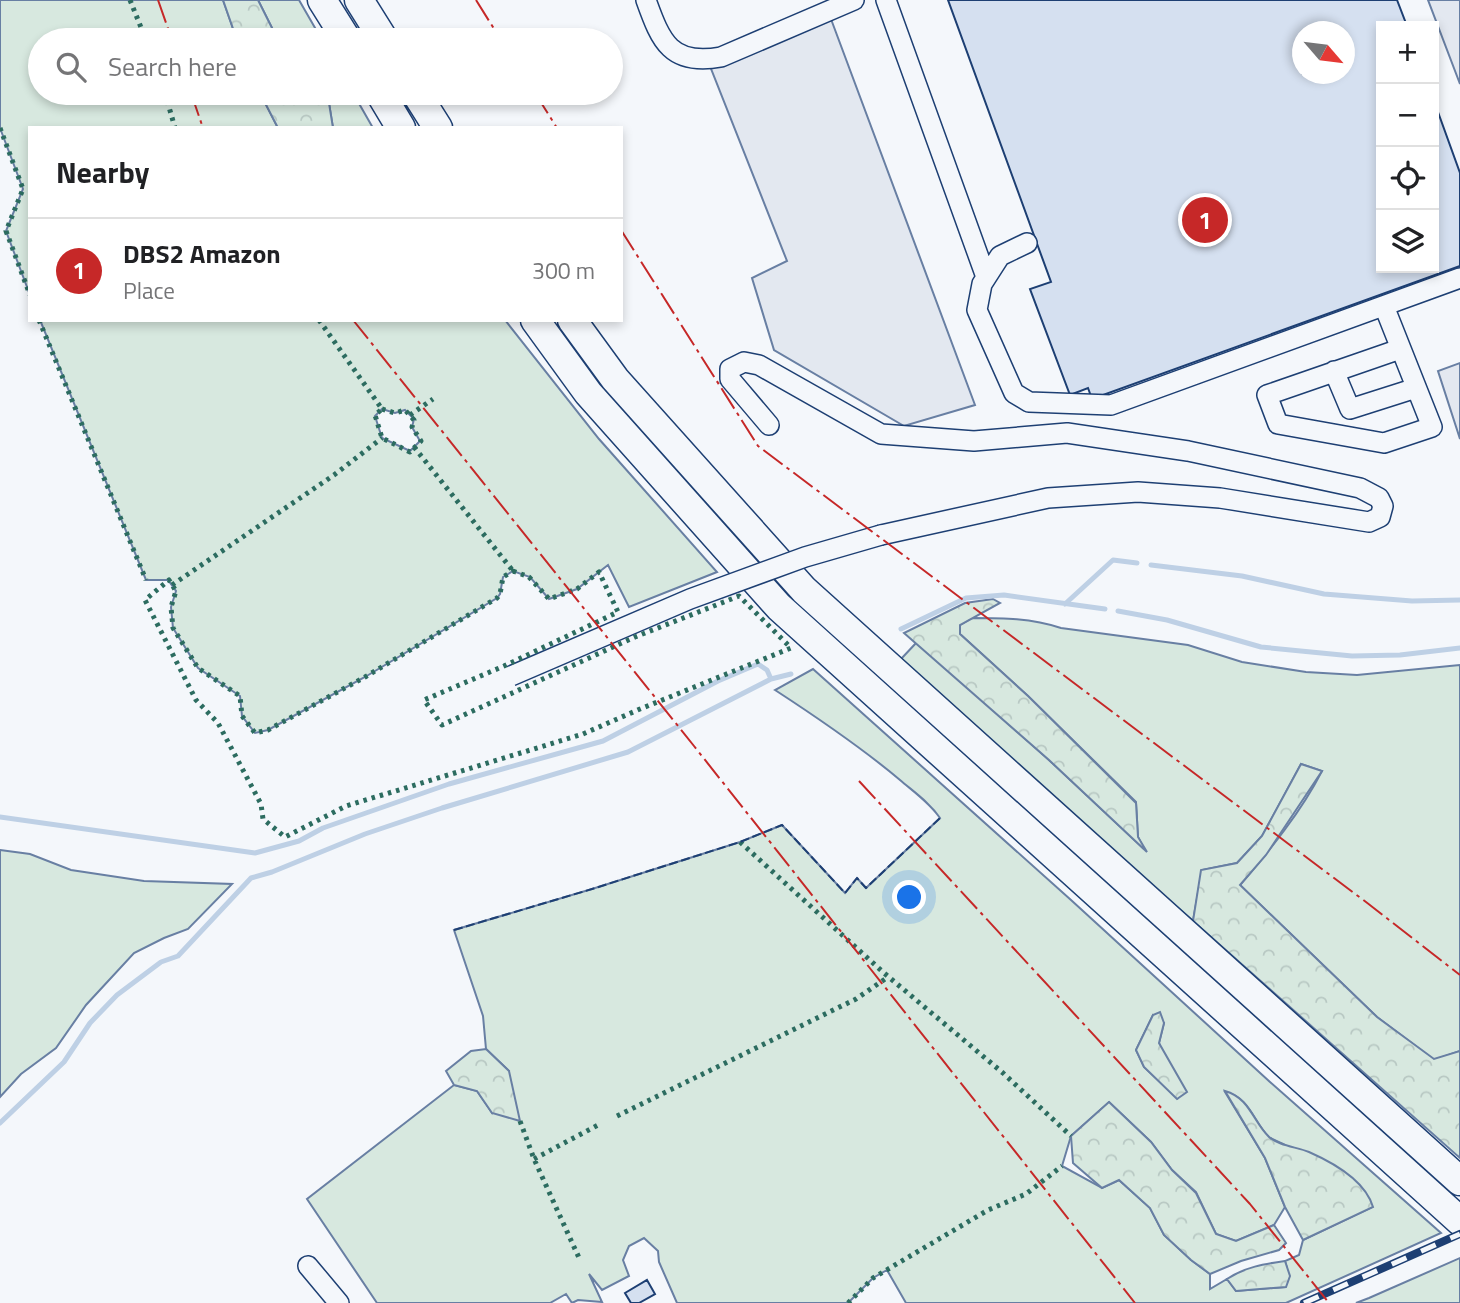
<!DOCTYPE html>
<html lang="en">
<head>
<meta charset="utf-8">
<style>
  body { margin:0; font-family:"Titillium Web",sans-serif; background:#f2f2f2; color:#202124 }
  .controls { position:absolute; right:21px; top:21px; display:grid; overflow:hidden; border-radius:0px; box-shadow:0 4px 10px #0003 }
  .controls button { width:63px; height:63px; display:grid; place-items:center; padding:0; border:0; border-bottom:2px solid #e0e0e0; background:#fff; color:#202124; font:35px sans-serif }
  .compass { position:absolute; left:1292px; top:21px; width:63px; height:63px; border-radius:50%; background:#fff; box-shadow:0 4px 10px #0003; rotate:118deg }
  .you { position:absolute; left:910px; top:898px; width:24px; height:24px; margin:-18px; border:5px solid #fff; border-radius:50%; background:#1a73e8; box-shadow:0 0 0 10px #1a73e833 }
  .badge { display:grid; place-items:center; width:46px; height:46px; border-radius:50%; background:#c62828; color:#fff; font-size:23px; font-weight:700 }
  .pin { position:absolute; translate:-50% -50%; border:4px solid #fff; box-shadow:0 2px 7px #0006 }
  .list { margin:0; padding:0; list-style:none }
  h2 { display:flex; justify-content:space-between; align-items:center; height:91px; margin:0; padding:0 28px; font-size:30px }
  h2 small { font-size:23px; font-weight:400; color:#757577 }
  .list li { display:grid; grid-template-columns:46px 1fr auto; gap:21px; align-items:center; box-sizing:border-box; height:105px; padding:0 28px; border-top:2px solid #e0e0e0 }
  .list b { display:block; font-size:26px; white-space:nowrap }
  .list p { margin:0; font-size:23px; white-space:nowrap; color:#757577 }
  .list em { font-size:23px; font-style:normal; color:#757577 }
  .icon { flex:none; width:38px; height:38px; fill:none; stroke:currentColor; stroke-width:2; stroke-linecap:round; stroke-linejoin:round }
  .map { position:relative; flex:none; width:1460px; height:1303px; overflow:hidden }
  .search { position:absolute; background:#fff; box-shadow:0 4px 10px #0003; left:28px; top:28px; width:595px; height:77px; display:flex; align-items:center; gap:18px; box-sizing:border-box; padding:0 24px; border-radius:38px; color:#757577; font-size:26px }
  .panel { position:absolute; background:#fff; box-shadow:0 4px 10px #0003; left:28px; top:126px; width:595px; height:196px; border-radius:0px }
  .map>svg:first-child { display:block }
  .grass { fill:#d7e8df; stroke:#687fa3; stroke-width:2; fill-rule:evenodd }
  .forest { fill:url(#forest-crowns); stroke:#687fa3; stroke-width:2 }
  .parking { fill:#e3e8f0; stroke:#687fa3; stroke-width:2 }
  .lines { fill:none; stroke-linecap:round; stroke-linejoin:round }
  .stream { stroke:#bed0e5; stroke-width:5 }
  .building { fill:#d5e0f0; stroke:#1d3f73; stroke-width:2; fill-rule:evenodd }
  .minor-casing { stroke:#1d3f73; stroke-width:22 }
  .highway-casing { stroke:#1d3f73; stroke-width:31 }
  .minor { stroke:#f4f7fb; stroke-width:19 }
  .highway { stroke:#f4f7fb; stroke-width:28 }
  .rail-casing { stroke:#1d3f73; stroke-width:8 }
  .rail { stroke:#f4f7fb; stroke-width:5; stroke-dasharray:16; stroke-linecap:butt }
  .minor-bridge-casing { stroke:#1d3f73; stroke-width:22; stroke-linecap:butt }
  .minor-bridge { stroke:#f4f7fb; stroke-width:19 }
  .hedge { stroke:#2c6c60; stroke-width:5; stroke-dasharray:3.5 5; stroke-linecap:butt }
  .fence { stroke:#1d3f73; stroke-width:2; stroke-dasharray:9 3.5; stroke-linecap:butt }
  .power { stroke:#c62828; stroke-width:2; stroke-dasharray:24 5 3.5 5; stroke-linecap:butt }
</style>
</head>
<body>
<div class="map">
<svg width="1460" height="1303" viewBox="0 0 1460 1303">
  <defs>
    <pattern id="forest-crowns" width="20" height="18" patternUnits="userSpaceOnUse" patternTransform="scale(1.75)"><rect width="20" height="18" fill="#d7e8df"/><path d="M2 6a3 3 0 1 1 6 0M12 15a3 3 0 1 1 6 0" fill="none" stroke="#b8c8c3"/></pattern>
  </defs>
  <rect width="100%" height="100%" fill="#f4f7fb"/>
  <!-- grass -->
  <path class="grass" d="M0 0H223L237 40H40V93H260L278 128H30V295L6 231 23 189 0 128Z
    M258 0H299L322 40H278Z
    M323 93H353L373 128H333L329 103Z
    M40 320H505L599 439 717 572 629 607 608 565 577 589 549 599 530 577 513 571 503 577 500 594 497 598 365 677 268 730 255 733 242 716 240 696 198 668 173 628 171 607 176 591 168 580H146ZM382 409 395 413 405 410 414 419 412 427 420 441 410 451 382 438 375 416Z
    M972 618C1003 618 1031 618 1061 628L1188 645 1242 662 1306 672 1357 675 1460 665V1051L1434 1060 1377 1017 1240 885C1270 850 1301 812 1322 771L1301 764 1262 836 1237 863 1202 870 1193 921 1136 872 901 659 917 642 1049 760 1144 849 1138 837 1136 802 1028 696 960 634V625Z
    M813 669 1071 900 1270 1082 1441 1233 1286 1303H906L887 1270 873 1278 848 1303H677L659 1262 658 1251 644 1238 629 1246 623 1260 629 1276 602 1290 589 1274 602 1302 578 1300 572 1303 566 1294 550 1303H377L307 1199 454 1085 477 1091 492 1113 509 1071 486 1049 483 1016 454 930 592 889 740 842 782 825 845 893 857 878 866 888 940 818C930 803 914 792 900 780 861 747 818 718 775 690ZM1153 1015 1164 1023 1159 1043 1178 1099 1144 1067 1136 1050ZM1225 1092C1250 1097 1254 1123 1269 1137 1273 1140 1280 1142 1285 1145L1372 1207 1303 1240 1299 1255 1285 1261 1287 1268 1285 1287 1236 1291 1227 1279 1210 1289V1274L1191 1260 1164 1235 1150 1208 1119 1180 1102 1188 1062 1166 1071 1136 1109 1102 1151 1142 1172 1170 1196 1192 1216 1234 1236 1241 1274 1225 1285 1207 1265 1158Z
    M0 850 30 854 71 870 144 881 232 884 188 929 164 938 134 953 86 1005 56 1048 21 1074 0 1097Z
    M1460 1258V1303H1356L1369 1298Z"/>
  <!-- forest -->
  <path class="forest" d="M223 0H258L278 40H237Z
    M260 93H323L329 103 333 128H278Z
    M993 599 1000 603 960 625V634L1028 696 1136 803 1138 837 1147 852 1049 760 904 633 965 603Z
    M1301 764 1322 771 1266 855 1240 885 1377 1017 1434 1059 1460 1051V1158L1193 921 1201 870 1237 863 1262 836Z
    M1160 1012 1164 1023 1159 1043 1187 1092 1177 1099 1144 1067 1136 1050 1153 1015Z
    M486 1049 509 1071 520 1121 492 1113 477 1091 454 1085 446 1071 471 1051Z
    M1225 1091C1250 1098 1253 1122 1269 1137 1279 1146 1297 1147 1309 1152 1334 1163 1365 1180 1373 1207L1303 1240 1285 1207 1265 1158Z
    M1109 1102 1151 1142 1172 1170 1196 1193 1216 1234 1236 1241 1274 1225 1286 1243 1279 1250 1241 1261 1210 1274 1191 1260 1164 1235 1150 1208 1119 1180 1102 1188 1073 1163 1071 1136Z
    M1285 1261 1290 1276 1286 1287 1236 1291 1227 1279C1245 1267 1264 1264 1285 1261Z"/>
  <!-- parking -->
  <path class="parking" d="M1428 0H1460V84Z
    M825 3 975 405 904 426 774 350 752 278 787 261 706 56Z
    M1460 363V439L1438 371Z"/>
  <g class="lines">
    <!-- stream -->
    <path class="stream" d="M1151 565 1242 576 1324 594 1412 601 1460 600
      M1065 604 1113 560 1137 563
      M1118 611 1167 620 1261 647 1352 656 1400 655 1460 648
      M901 629 966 598 1004 595 1105 609
      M0 817 255 853 299 841 323 828 449 784 603 741 718 681 758 664 767 670 771 679
      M0 1123 64 1062 90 1023 117 995 161 962 178 956 251 878 272 872 365 834 442 808 628 752 771 679 791 674"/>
  </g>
  <!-- building -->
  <path class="building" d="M948 0H1397L1407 26H1381V268H1434V101L1460 173V266L1092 399 1088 388 1070 395 1030 289 1051 282ZM1302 32H1344V74H1302Z
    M647 1280 655 1294 639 1303H631L625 1293Z"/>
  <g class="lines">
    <defs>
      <path id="minor" d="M646 0C661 42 671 66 721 57L854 0
        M886 0 986 277
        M1027 243 1000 256 982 284 977 310 1014 393 1029 402 1111 405 1460 278
        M1384 306 1432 427 1384 443 1278 424 1267 395 1400 349
        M1334 371 1350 409 1416 388
        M769 425 730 379V369L744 362 759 365 881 434 974 441 1067 433 1188 451 1360 488 1379 498 1383 506 1380 517 1369 522 1220 498 1138 492 1048 498 881 535
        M308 1266 339 1303"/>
      <path id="highway" d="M322 0 347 40
        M359 0 384 40
        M380 93 401 128
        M416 93 438 128
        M535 320 588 393 779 607 1460 1221
        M572 320 615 379 804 590 1460 1181"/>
    </defs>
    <!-- minor casing -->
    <use href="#minor" class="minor-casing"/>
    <!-- highway casing -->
    <use href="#highway" class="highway-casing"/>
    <!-- minor -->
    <use href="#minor" class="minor"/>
    <!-- highway -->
    <use href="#highway" class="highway"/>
    <defs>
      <path id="rail" d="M1304 1303 1460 1234"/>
    </defs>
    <!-- rail casing -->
    <use href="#rail" class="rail-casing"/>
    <!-- rail -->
    <use href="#rail" class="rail"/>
    <defs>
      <path id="minor-bridge" d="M511 676 690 599 805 557 881 535"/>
    </defs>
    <!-- minor-bridge casing -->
    <use href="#minor-bridge" class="minor-bridge-casing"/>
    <!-- minor-bridge -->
    <use href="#minor-bridge" class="minor-bridge"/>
    <!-- hedge -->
    <path class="hedge" d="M130 0 146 40
      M165 93 175 128
      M0 128 23 189 6 231 30 295
      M39 320 146 580
      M319 320 382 409
      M382 409 395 413 405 410 414 420 412 427 421 441 410 452 382 438 375 415Z
      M410 415 433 399
      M414 447 513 571
      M513 571 529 577 549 599 577 589 599 572 618 612 504 666 424 700 442 725 635 637 739 596 791 648 640 709 583 734 346 806 285 837 263 819 261 804 218 723 196 700 145 600 169 580 176 591 171 607 173 628 198 668 240 696 242 716 255 733 268 730 365 677 497 598 500 594 503 577Z
      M172 585 334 475 382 438
      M740 842 884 973 1003 1073 1071 1136
      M617 1116 856 999 888 977
      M520 1121 534 1159 580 1260
      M534 1159 598 1125
      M848 1303 873 1278 988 1210 1026 1194 1062 1166"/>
    <!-- fence -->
    <path class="fence" d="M454 930 592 889 740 842 782 825 845 893 857 878 866 888 940 818"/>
    <!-- power -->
    <path class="power" d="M158 0 172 40
      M476 0 501 40
      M191 93 203 128
      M535 93 557 128
      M621 230 758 446 1366 902 1460 975
      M353 320 694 746 1135 1303
      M859 781 1250 1204 1329 1303"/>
  </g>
</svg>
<div class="controls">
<button>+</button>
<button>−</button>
<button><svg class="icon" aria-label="locate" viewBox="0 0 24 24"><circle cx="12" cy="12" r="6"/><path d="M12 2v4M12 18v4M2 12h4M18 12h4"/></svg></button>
<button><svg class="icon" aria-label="layers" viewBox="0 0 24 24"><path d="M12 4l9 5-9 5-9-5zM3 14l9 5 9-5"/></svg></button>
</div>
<svg class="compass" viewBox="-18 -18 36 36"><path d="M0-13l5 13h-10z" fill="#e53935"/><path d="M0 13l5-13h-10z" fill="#757577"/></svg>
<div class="you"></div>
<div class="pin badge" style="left:1205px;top:220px">1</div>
<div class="search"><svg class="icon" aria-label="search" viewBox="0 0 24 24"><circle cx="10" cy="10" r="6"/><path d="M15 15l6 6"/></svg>Search here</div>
<section class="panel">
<h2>Nearby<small></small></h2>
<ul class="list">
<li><span class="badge">1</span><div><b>DBS2 Amazon</b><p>Place</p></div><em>300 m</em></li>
</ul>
</section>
</div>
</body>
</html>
